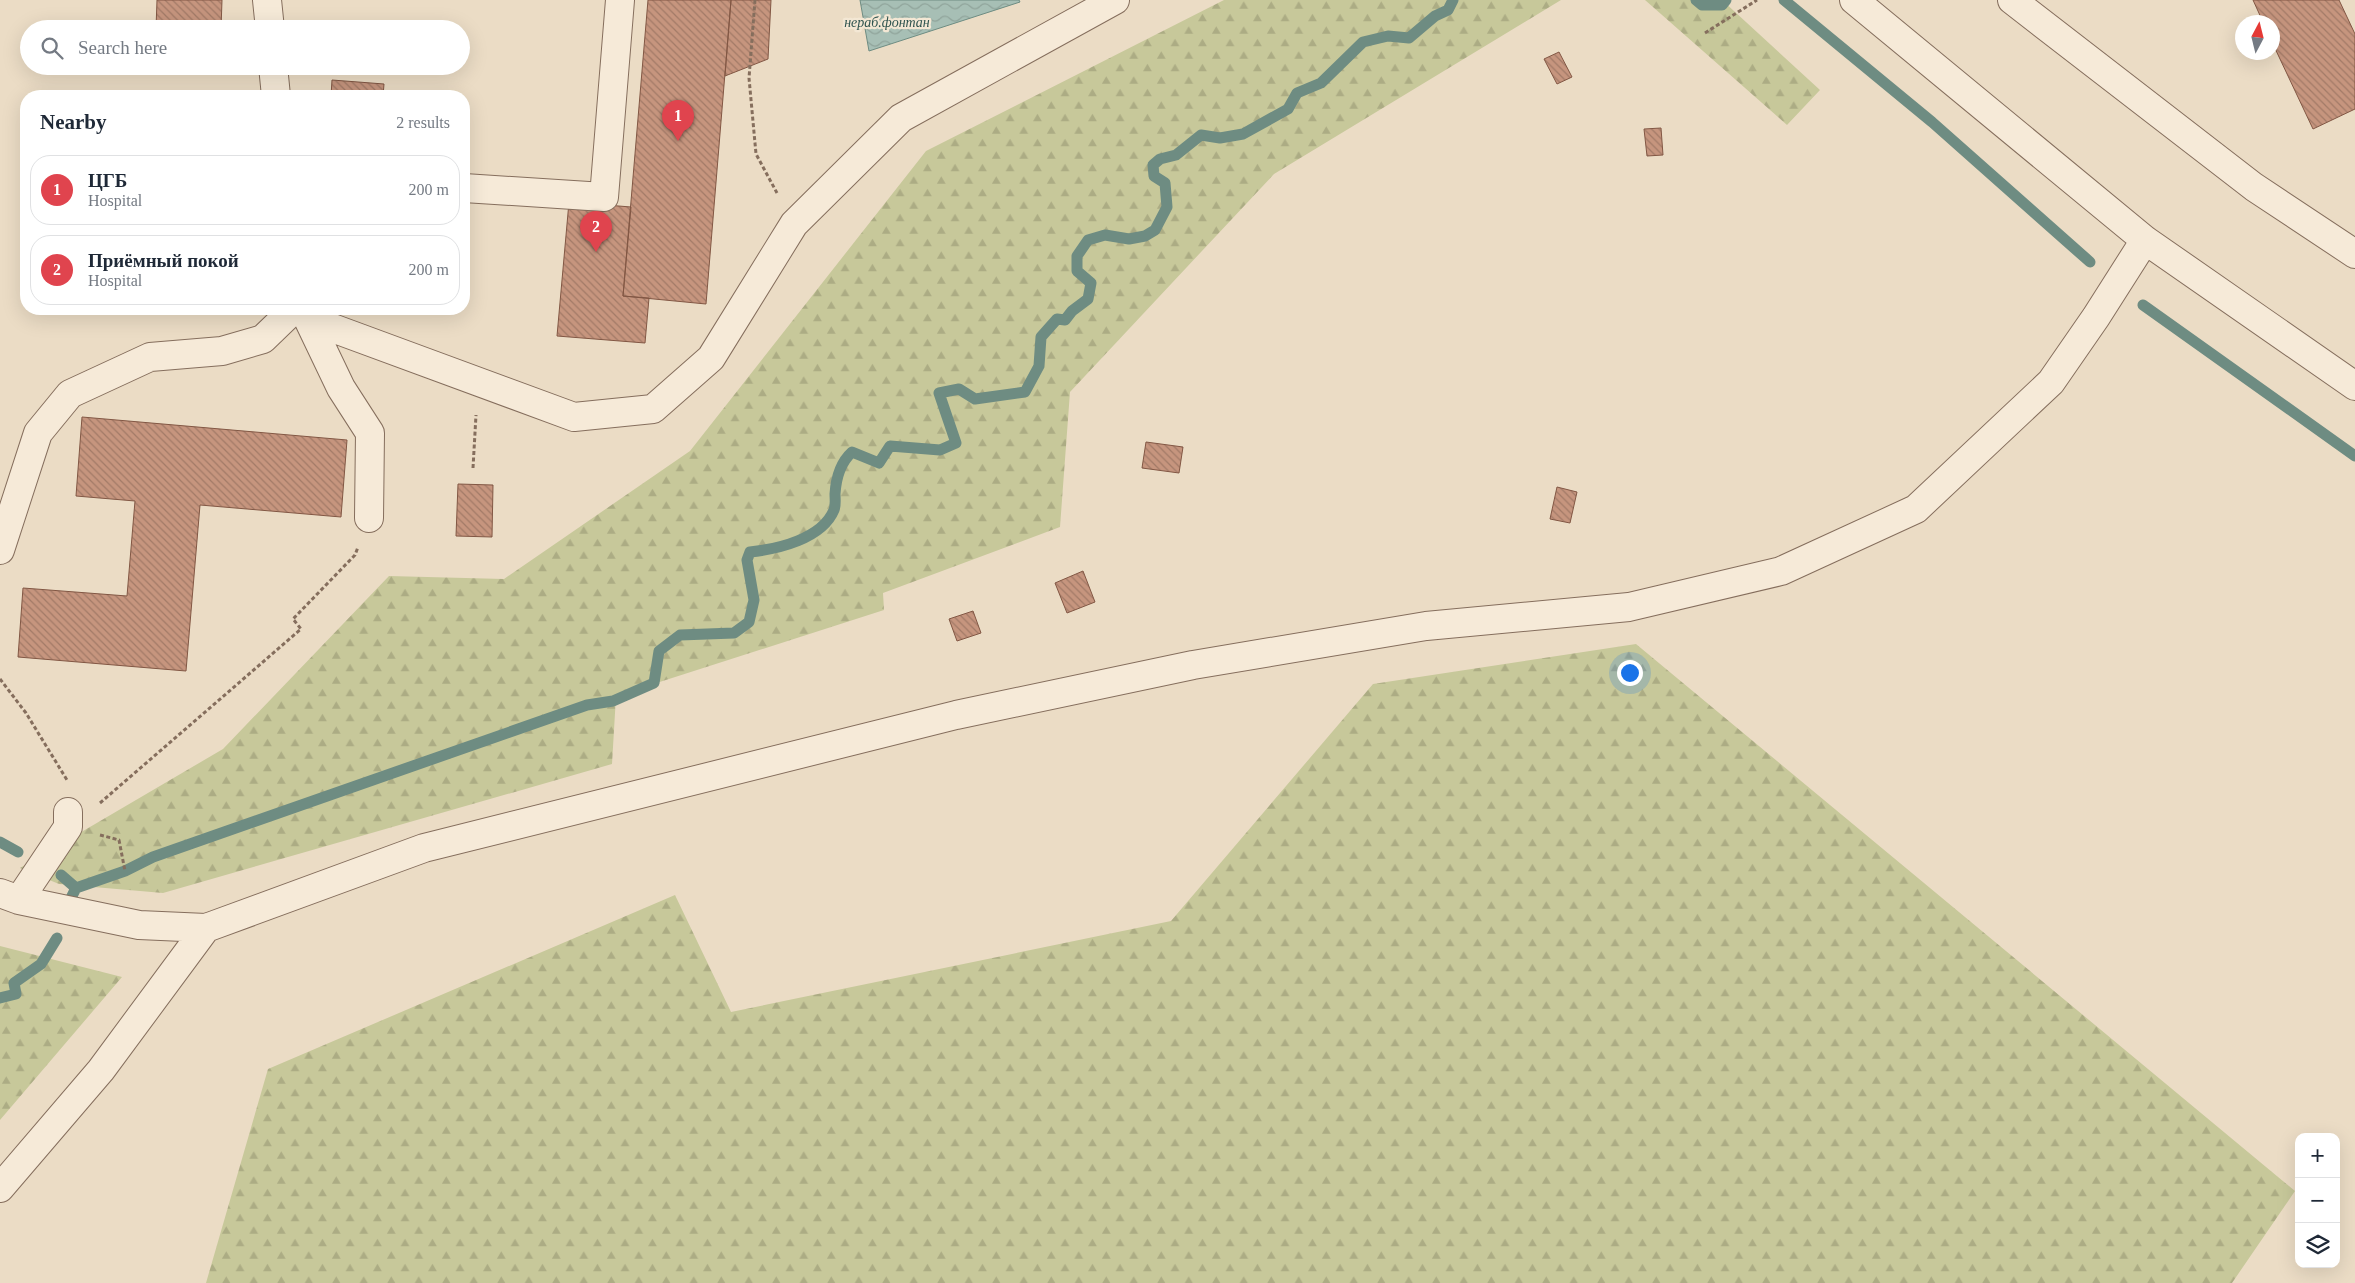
<!DOCTYPE html>
<html lang="en">
<head>
<meta charset="utf-8">
<style>
  body { margin:0; font-family:Georgia,serif; background:#f2f2f3; color:#1f2937 }
  .controls { position:absolute; right:15px; bottom:15px; display:grid; overflow:hidden; border-radius:10px; box-shadow:0 5px 20px #0002 }
  .controls button { width:45px; height:45px; display:grid; place-items:center; padding:0; border:0; border-bottom:1px solid #e0e1e3; background:#fff; color:#1f2937; font:25px sans-serif }
  .compass { position:absolute; left:2235px; top:15px; width:45px; height:45px; border-radius:50%; background:#fff; box-shadow:0 5px 20px #0002; rotate:7deg }
  .you { position:absolute; left:1629px; top:672px; width:18px; height:18px; margin:-12px; border:4px solid #fff; border-radius:50%; background:#1a73e8; box-shadow:0 0 0 8px #1a73e833 }
  .badge { display:grid; place-items:center; width:32px; height:32px; border-radius:50%; background:#b45309; color:#fff; font-size:16px; font-weight:700 }
  .pin { position:absolute; translate:-50% -41px; filter:drop-shadow(0 1px 2px #0008) }
  .pin::after { content:''; position:absolute; top:26px; width:18px; height:15px; background:inherit; clip-path:polygon(0 0,100% 0,50% 100%) }
  .list { margin:0; padding:0; list-style:none }
  h2 { display:flex; justify-content:space-between; align-items:center; height:65px; margin:0; padding:0 20px; font-size:21px }
  h2 small { font-size:16px; font-weight:400; color:#747a83 }
  .list li { display:grid; grid-template-columns:32px 1fr auto; gap:15px; align-items:center; box-sizing:border-box; height:70px; margin:0 10px 10px; padding:0 10px; border:1px solid #e0e1e3; border-radius:20px }
  .list b { display:block; font-size:19px; white-space:nowrap }
  .list p { margin:0; font-size:16px; white-space:nowrap; color:#747a83 }
  .list em { font-size:16px; font-style:normal; color:#747a83 }
  .icon { flex:none; width:28px; height:28px; fill:none; stroke:currentColor; stroke-width:2; stroke-linecap:round; stroke-linejoin:round }
  .map { position:relative; flex:none; width:2355px; height:1283px; overflow:hidden }
  .search { position:absolute; background:#fff; box-shadow:0 5px 20px #0002; left:20px; top:20px; width:450px; height:55px; display:flex; align-items:center; gap:12px; box-sizing:border-box; padding:0 18px; border-radius:28px; color:#747a83; font-size:19px }
  .panel { position:absolute; background:#fff; box-shadow:0 5px 20px #0002; left:20px; top:90px; width:450px; height:225px; border-radius:20px }
  .map>svg:first-child { display:block }
  .forest { fill:url(#forest-firs) }
  .water { fill:url(#water-waves); stroke:#6e8c82 }
  .lines { fill:none; stroke-linecap:round; stroke-linejoin:round }
  .stream { stroke:#6e8c82; stroke-width:11 }
  .building { fill:url(#building-back-hatch); stroke:#825744 }
  .minor-casing { stroke:#856e5d; stroke-width:30 }
  .path { stroke:#856e5d; stroke-width:3; stroke-dasharray:4 2.5; stroke-linecap:butt }
  .minor { stroke:#f6ead8; stroke-width:28 }
  .labels { text-anchor:middle; dominant-baseline:central; stroke-width:4.5; stroke-linejoin:round; paint-order:stroke }
  .water-label { font-size:14px; font-style:italic; fill:#30544f; stroke:#f3e7d4 }
</style>
</head>
<body>
<div class="map">
<svg width="2355" height="1283" viewBox="0 0 2355 1283">
  <defs>
    <pattern id="forest-firs" width="22" height="20" patternUnits="userSpaceOnUse" patternTransform="scale(1.25)"><rect width="22" height="20" fill="#c7c89a"/><path d="M5 1l3.5 6h-7zM16 11l3.5 6h-7z" fill="#acac84"/></pattern>
    <pattern id="water-waves" width="16" height="10" patternUnits="userSpaceOnUse" patternTransform="scale(1.25)"><rect width="16" height="10" fill="#a7bfb5"/><path d="M0 5q4-4 8 0t8 0" fill="none" stroke="#90a49b"/></pattern>
    <pattern id="building-back-hatch" width="6" height="6" patternUnits="userSpaceOnUse" patternTransform="scale(1.25)"><rect width="6" height="6" fill="#c6957e"/><path d="M-1 5l2 2M0 0l6 6M5-1l2 2" fill="none" stroke="#a27a67"/></pattern>
  </defs>
  <rect width="100%" height="100%" fill="#ebdcc5"/>
  <!-- forest -->
  <path class="forest" d="M1224 0H1561L1274 174 1070 392 1060 527 883 593 884 610 616 696 612 764 163 893 59 884 20 868 223 749 389 576 504 579 690 451 926 151Z
    M1645 0H1722L1820 90 1787 125Z
    M1636 644 2295 1191 2232 1283H206L268 1069 675 895 731 1012 1171 921 1373 684Z
    M0 946 122 977 0 1120Z"/>
  <!-- water -->
  <path class="water" d="M860 0H1019L1020 2 869 51Z"/>
  <g class="lines">
    <!-- stream -->
    <path class="stream" d="M1696 0 1702 5H1722L1726 0
      M1784 0 1932 122 2090 262
      M2143 305 2355 456
      M0 842 18 852
      M61 875 76 888
      M69 902 76 888 125 871 153 857 587 705 613 701 654 683 659 651 680 635 734 633 749 622 754 600 747 560 750 552C778 549 822 539 834 510 836 505 835 499 835 494 836 478 840 463 852 452L879 463 890 446 940 450 956 443 939 393 959 389 975 399 1025 392 1039 366 1041 337 1057 319 1065 320 1072 311 1088 299 1091 283 1077 271V256L1088 240 1105 235 1129 239 1145 236 1155 230 1167 207 1165 183 1154 176 1153 165 1160 159 1176 155 1201 135 1220 138 1243 134 1288 109 1297 93 1321 83 1363 42 1388 36 1409 38 1435 16 1448 10 1453 0
      M0 998 16 994 14 983 41 964 57 938"/>
  </g>
  <!-- building -->
  <path class="building" d="M157 0H222L221 29H156Z
    M648 0H731L706 304 623 296Z
    M731 0H771L768 59 725 76Z
    M2253 0H2339L2355 34V109L2313 129 2272 42V22H2263Z
    M1559 52 1572 77 1557 84 1544 59Z
    M332 80 384 84 383 96H331Z
    M1661 128 1663 155 1647 156 1644 129Z
    M569 202 631 207 623 296 649 298 645 343 557 336Z
    M82 417 347 440 341 517 200 505 186 671 18 657 23 588 127 596 135 501 76 496Z
    M1146 442 1183 447 1179 473 1142 468Z
    M458 484 493 485 492 537 456 536Z
    M1557 487 1577 492 1570 523 1550 519Z
    M1083 571 1095 602 1067 613 1055 583Z
    M973 611 981 633 957 641 949 619Z"/>
  <g class="lines">
    <defs>
      <path id="minor" d="M267 0 270 29
        M1854 0 2145 240 2355 386
        M2012 0 2254 187 2355 254
        M273 66 276 96
        M464 188 604 197 620 0
        M369 518 370 433 341 388 308 319 574 417 653 409 711 358 794 224 901 118 1115 0
        M0 550 38 433 70 394 150 357 222 351 263 339 293 310
        M0 893 19 900 139 925 206 928 424 848 956 715 1193 665 1426 626 1629 607 1781 571 1916 509 2051 382 2096 317 2145 240
        M19 900 68 827V812
        M0 1188 101 1070 206 928"/>
    </defs>
    <!-- minor casing -->
    <use href="#minor" class="minor-casing"/>
    <!-- path -->
    <path class="path" d="M755 0 749 78 756 154 777 193
      M1705 33 1757 0
      M473 468 476 415
      M0 679 26 713 67 780
      M100 803 301 629 293 619 355 555 358 547
      M100 835 119 840 125 871"/>
    <!-- minor -->
    <use href="#minor" class="minor"/>
  </g>
  <g class="labels">
    <!-- water labels -->
    <g class="water-label">
      <text x="887" y="22">нераб.фонтан</text>
    </g>
  </g>
</svg>
<div class="controls">
<button>+</button>
<button>−</button>
<button><svg class="icon" aria-label="layers" viewBox="0 0 24 24"><path d="M12 4l9 5-9 5-9-5zM3 14l9 5 9-5"/></svg></button>
</div>
<svg class="compass" viewBox="-18 -18 36 36"><path d="M0-13l5 13h-10z" fill="#e53935"/><path d="M0 13l5-13h-10z" fill="#747a83"/></svg>
<div class="you"></div>
<div class="pin badge" style="left:678px;top:141px;background:#e0444e">1</div>
<div class="pin badge" style="left:596px;top:252px;background:#e0444e">2</div>
<div class="search"><svg class="icon" aria-label="search" viewBox="0 0 24 24"><circle cx="10" cy="10" r="6"/><path d="M15 15l6 6"/></svg>Search here</div>
<section class="panel">
<h2>Nearby<small>2 results</small></h2>
<ul class="list">
<li><span class="badge" style="background:#e0444e">1</span><div><b>ЦГБ</b><p>Hospital</p></div><em>200 m</em></li>
<li><span class="badge" style="background:#e0444e">2</span><div><b>Приёмный покой</b><p>Hospital</p></div><em>200 m</em></li>
</ul>
</section>
</div>
</body>
</html>
